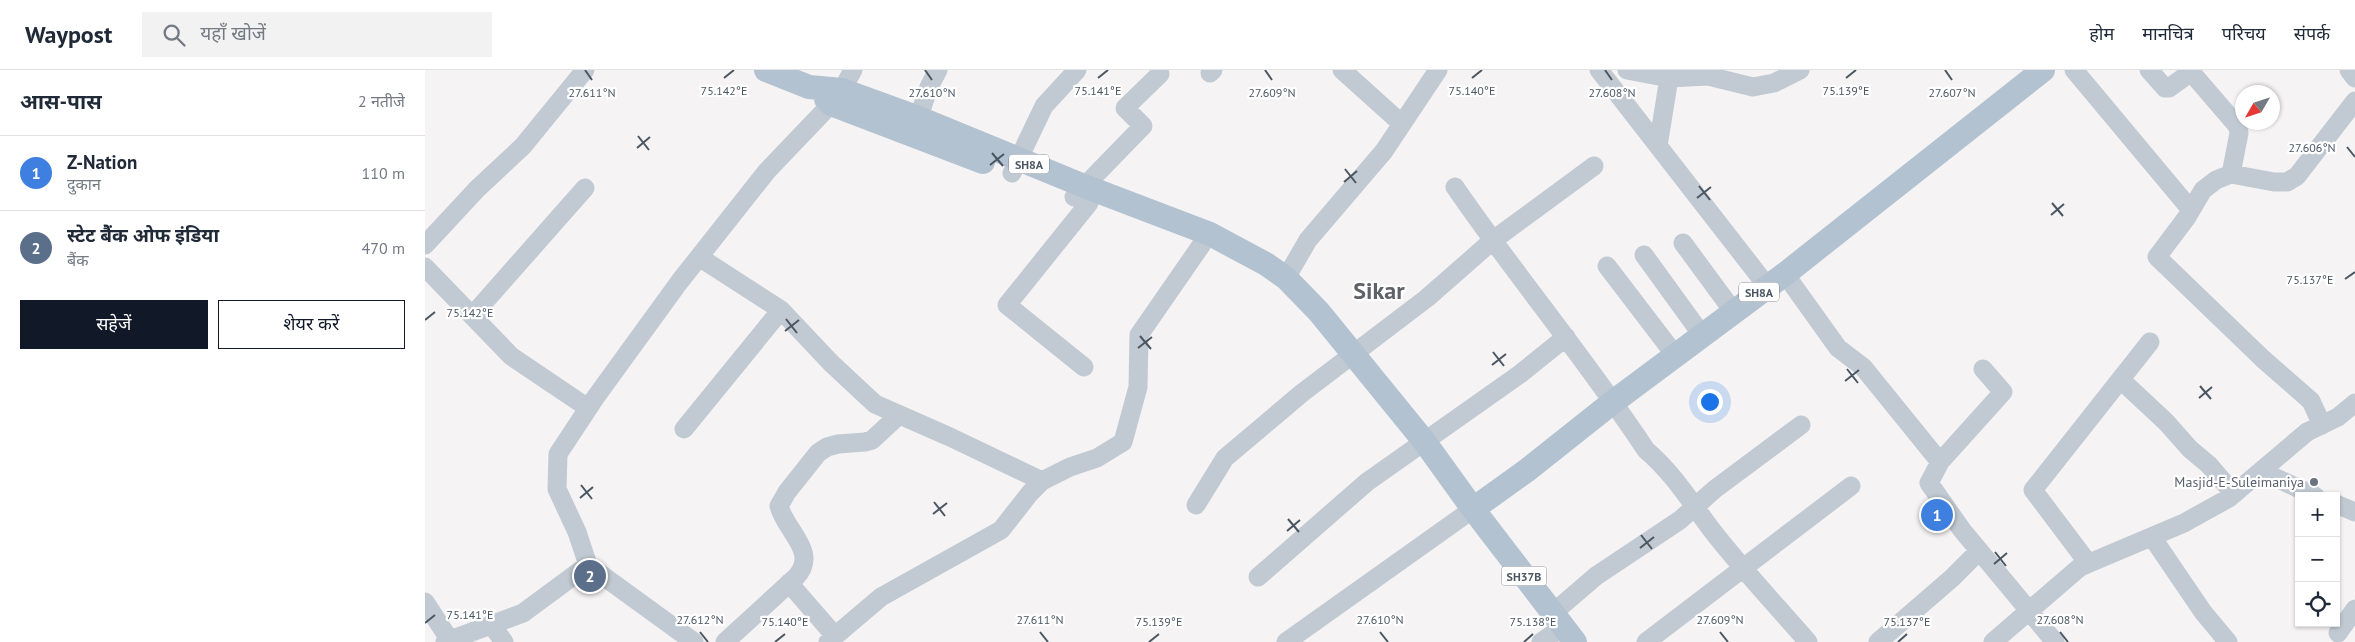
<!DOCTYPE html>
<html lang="hi">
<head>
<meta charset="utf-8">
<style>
  body { margin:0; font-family:"PT Sans","Noto Sans Devanagari",sans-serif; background:#f2f2f3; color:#1f2937 }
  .controls { position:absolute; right:15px; bottom:15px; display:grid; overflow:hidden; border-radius:0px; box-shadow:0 1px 4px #0004 }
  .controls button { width:45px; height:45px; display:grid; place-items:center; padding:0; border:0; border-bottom:1px solid #e0e1e3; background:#fff; color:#1f2937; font:25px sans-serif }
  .compass { position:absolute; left:1810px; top:15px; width:45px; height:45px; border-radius:50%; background:#fff; box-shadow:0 1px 4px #0004; rotate:231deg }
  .you { position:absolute; left:1284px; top:331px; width:18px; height:18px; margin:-12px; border:4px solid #fff; border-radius:50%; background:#1a73e8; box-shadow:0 0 0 8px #1a73e833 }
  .badge { display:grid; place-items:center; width:32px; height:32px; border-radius:50%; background:#111827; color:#fff; font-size:16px; font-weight:700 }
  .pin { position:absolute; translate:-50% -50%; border:2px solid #fff; box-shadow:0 1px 5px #0006 }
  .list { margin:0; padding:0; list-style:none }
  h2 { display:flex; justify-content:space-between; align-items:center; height:65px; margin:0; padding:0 20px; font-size:21px }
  h2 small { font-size:16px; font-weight:400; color:#747a83 }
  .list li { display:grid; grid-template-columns:32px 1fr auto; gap:15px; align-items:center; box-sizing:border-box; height:75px; padding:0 20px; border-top:1px solid #e0e1e3 }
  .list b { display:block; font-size:19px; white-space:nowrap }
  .list p { margin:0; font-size:16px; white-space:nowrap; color:#747a83 }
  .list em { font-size:16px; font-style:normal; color:#747a83 }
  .actions { display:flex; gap:10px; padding:15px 20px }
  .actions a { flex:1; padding:11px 0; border:1px solid #111827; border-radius:0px; text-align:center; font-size:18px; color:#111827 }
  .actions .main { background:#111827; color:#fff }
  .icon { flex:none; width:28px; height:28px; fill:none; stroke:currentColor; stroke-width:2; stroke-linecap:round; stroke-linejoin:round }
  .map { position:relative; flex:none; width:1930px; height:572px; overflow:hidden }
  header { display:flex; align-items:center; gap:30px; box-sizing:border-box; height:70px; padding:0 25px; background:#fff; border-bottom:1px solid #e0e1e3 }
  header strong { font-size:24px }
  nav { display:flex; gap:28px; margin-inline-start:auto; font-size:18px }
  .search { width:350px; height:45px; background:#f2f2f3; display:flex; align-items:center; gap:12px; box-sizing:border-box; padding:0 18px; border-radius:0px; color:#747a83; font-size:19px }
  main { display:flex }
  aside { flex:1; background:#fff }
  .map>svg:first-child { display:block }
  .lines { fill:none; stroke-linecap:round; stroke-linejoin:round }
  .minor { stroke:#c1cad2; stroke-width:19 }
  .major { stroke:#b3c2d1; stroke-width:24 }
  .ticks { fill:none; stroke:#4a5661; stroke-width:2 }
  .worship-dot { fill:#6b7280; stroke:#fff; stroke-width:2 }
  .labels { text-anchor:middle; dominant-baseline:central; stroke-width:4.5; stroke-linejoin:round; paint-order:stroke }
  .shield { fill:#fff; stroke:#808990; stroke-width:1 }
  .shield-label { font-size:12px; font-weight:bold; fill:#4a5661 }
  .worship-label { font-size:14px; fill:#5b616d; stroke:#fff; text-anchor:end }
  .town-label { font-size:24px; font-weight:bold; fill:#5f6368; stroke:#fff }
  .ticks-label { font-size:12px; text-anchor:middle; fill:#4a5661; stroke:#fff; stroke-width:4.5; stroke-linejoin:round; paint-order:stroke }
</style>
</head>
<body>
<header>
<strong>Waypost</strong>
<div class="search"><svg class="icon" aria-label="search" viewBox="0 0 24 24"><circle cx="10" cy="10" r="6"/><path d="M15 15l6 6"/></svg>यहाँ खोजें</div>
<nav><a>होम</a><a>मानचित्र</a><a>परिचय</a><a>संपर्क</a></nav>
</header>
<main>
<aside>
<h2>आस-पास<small>2 नतीजे</small></h2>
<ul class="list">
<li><span class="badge" style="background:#3f7fe0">1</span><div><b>Z-Nation</b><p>दुकान</p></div><em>110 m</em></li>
<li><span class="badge" style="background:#5c6f8a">2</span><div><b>स्टेट बेैंक ओफ इंडिया</b><p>बैंक</p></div><em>470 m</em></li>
</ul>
<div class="actions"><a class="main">सहेजें</a><a>शेयर करें</a></div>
</aside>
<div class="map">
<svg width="1930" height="572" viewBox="0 0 1930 572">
  <rect width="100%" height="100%" fill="#f5f3f3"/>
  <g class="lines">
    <!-- minor -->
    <path class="minor" d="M917 0 977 54
      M1174 0 1342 216
      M1202 0 1244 8 1283 6 1328 17 1349 13 1375 0
      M1649 0 1766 140
      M1724 0 1740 18H1744L1766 2 1809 52 1813 57 1814 63 1806 104
      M1924 0 1930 8
      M785 3 788 0
      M489 61 504 17 513 0
      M1233 76 1244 8 1250 0
      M587 103 619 36 652 0
      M1030 117C1091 206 1161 289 1221 380 1248 403 1265 431 1286 459 1316 498 1351 535 1383 572
      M649 127 718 56 700 38 735 4
      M1258 173 1308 241
      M0 175 52 119 98 76 160 0
      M1219 185 1277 265
      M274 187 356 240 406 293 450 334 525 367 617 411
      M1182 196 1250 285
      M0 197 86 286 163 338
      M1360 204 1413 278 1438 297 1515 392 1504 413 1537 460 1630 572
      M861 208 883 170 959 81 1013 0
      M47 246 160 118
      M659 297 582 235 664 133
      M1696 310 1741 352 1765 379 1784 395 1809 424
      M1897 355 1886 331 1838 289 1732 187 1762 147 1778 120 1791 110 1806 104 1849 112H1862L1872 106 1930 31
      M259 359 356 240
      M1515 392 1578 322 1558 299
      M1836 401 1890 426
      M1911 434 1930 442
      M771 435 800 388 877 323 1002 228 1067 171 1169 96
      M1727 467 1778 542 1803 572
      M1663 493 1608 420 1725 272
      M163 495 152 462 132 419 133 384 170 328 255 211 342 101 406 34 417 20 428 0
      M833 507 942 412 1095 304 1141 267
      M364 513 410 566
      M0 532 24 569
      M1128 543 1171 506 1255 450 1290 419 1376 355
      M66 554 79 572
      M1913 563 1930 539
      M20 572 98 543 163 495 269 572
      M300 572 371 507C394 482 361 462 354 436L362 422 393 383 402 377 413 374 440 372 447 370 474 345
      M403 572 456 527 576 460 605 423 617 411 645 397 672 388 698 372 713 317 714 265 777 174
      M861 572 1048 439
      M1116 572 1138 557
      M1221 572 1426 416
      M1453 572 1527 508 1554 481
      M1568 572 1655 497 1759 453 1804 428 1882 362 1913 347 1930 333"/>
    <!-- major -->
    <path class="major" d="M341 0 384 17 417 20 494 48 659 116 785 164 841 194 861 208 894 242 999 371 1048 439 1150 572
      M401 29 406 34 558 92
      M1048 439 1101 401 1188 332 1360 204 1618 0"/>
  </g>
  <!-- ticks -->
  <path class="ticks" d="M160 0 167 10M500 0 507 10M840 0 847 10M1180 0 1187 10M1520 0 1527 10M299 8 309 0M673 8 683 0M1047 8 1057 0M1421 8 1431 0M213 66 224 80M1922 77 1930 87M212 78 225 67M567 83 578 96M565 95 579 84M920 99 931 113M919 112 932 101M1274 116 1285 130M1272 128 1286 117M1627 133 1638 146M1626 145 1639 134M1920 209 1930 202M361 249 372 263M0 250 10 242M360 261 374 250M715 266 726 279M713 278 727 267M1068 282 1079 296M1067 295 1081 284M1422 299 1433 313M1420 311 1434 300M1775 316 1786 329M1774 328 1787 317M156 415 167 429M155 428 168 417M509 432 520 446M508 444 522 433M863 449 874 462M862 461 875 450M1216 465 1227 479M1215 478 1229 467M1570 482 1581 496M1569 494 1582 483M0 553 10 545M275 562 283 572M615 562 623 572M955 562 963 572M1295 562 1303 572M1635 562 1643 572M350 572 360 564M724 572 734 564M1099 572 1108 564M1473 572 1482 564"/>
  <!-- markers -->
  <circle class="worship-dot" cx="1889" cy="412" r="5"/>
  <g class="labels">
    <!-- shield labels -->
    <g class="shield">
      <rect x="584" y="84.5" width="40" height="19" rx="4"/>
      <rect x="1314" y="212.5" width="40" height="19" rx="4"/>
      <rect x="1076.5" y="496.5" width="45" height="19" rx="4"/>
    </g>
    <g class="shield-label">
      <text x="604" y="94">SH8A</text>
      <text x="1334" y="222">SH8A</text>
      <text x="1099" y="506">SH37B</text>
    </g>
    <!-- worship labels -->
    <g class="worship-label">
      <text x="1879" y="412">Masjid-E-Suleimaniya</text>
    </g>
    <!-- town labels -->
    <g class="town-label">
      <text x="954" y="220">Sikar</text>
    </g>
  </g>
  <g class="ticks-label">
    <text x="299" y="25">75.142°E</text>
    <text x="673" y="25">75.141°E</text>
    <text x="1047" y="25">75.140°E</text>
    <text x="1421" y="25">75.139°E</text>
    <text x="167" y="27">27.611°N</text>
    <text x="507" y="27">27.610°N</text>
    <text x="847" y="27">27.609°N</text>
    <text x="1187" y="27">27.608°N</text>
    <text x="1527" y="27">27.607°N</text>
    <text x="1887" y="82">27.606°N</text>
    <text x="1885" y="214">75.137°E</text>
    <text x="45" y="247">75.142°E</text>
    <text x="45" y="549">75.141°E</text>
    <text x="275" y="554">27.612°N</text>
    <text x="615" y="554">27.611°N</text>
    <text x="955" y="554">27.610°N</text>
    <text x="1295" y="554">27.609°N</text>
    <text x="1635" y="554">27.608°N</text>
    <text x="360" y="556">75.140°E</text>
    <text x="734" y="556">75.139°E</text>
    <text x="1108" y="556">75.138°E</text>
    <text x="1482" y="556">75.137°E</text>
  </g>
</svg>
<div class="controls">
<button>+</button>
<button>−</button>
<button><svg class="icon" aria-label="locate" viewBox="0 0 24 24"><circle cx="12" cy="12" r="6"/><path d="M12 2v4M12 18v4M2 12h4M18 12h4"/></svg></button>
</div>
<svg class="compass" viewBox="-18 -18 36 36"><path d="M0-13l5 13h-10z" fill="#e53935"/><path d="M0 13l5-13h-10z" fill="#747a83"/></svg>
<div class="you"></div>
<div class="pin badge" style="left:1512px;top:445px;background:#3f7fe0">1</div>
<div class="pin badge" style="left:165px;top:506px;background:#5c6f8a">2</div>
</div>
</main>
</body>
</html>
